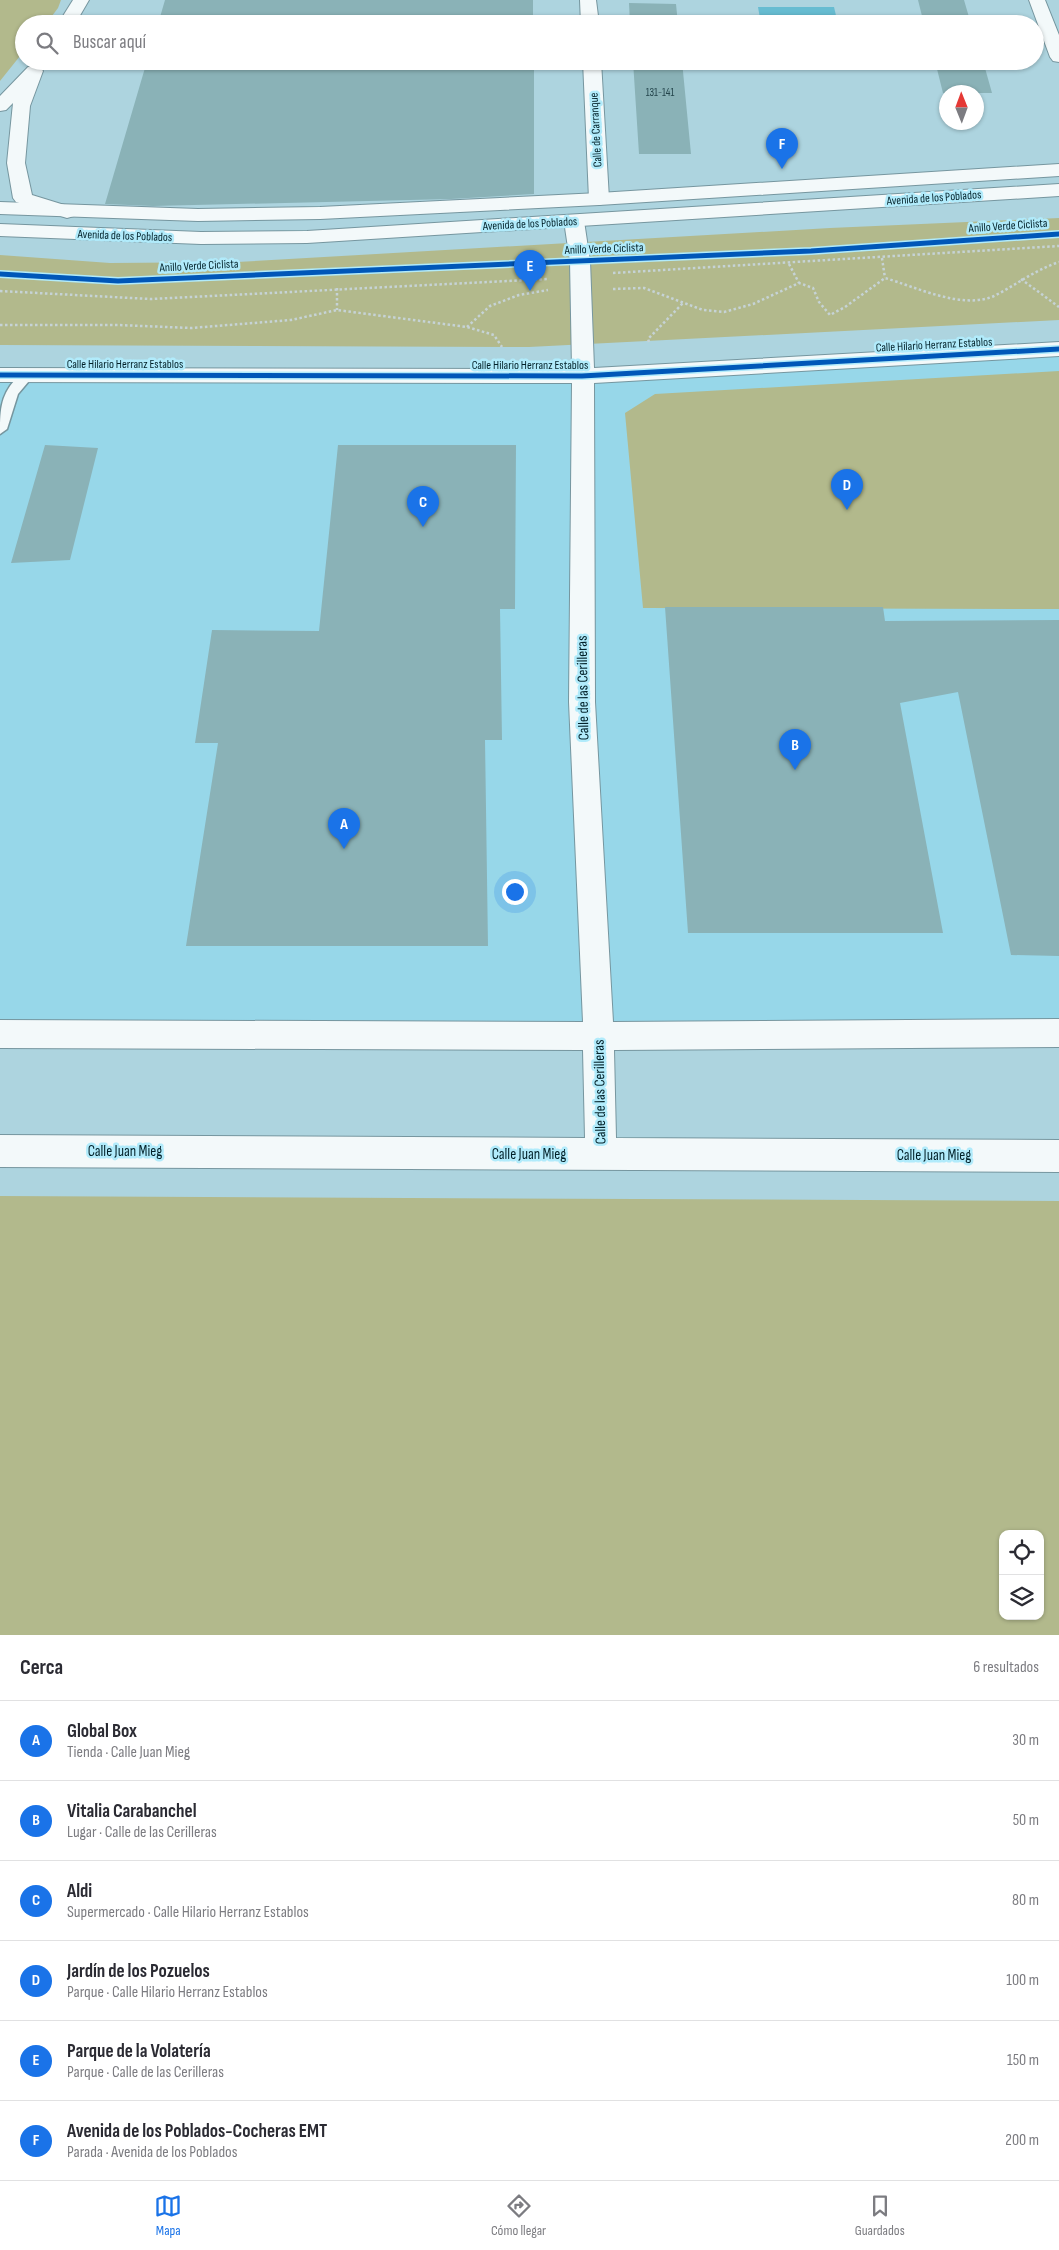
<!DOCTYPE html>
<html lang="es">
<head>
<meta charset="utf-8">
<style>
  body { margin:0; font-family:"Sofia Sans Condensed",sans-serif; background:#f2f2f3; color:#2b2b33 }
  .controls { position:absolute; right:15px; bottom:15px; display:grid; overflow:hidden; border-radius:10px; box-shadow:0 1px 4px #0004 }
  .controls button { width:45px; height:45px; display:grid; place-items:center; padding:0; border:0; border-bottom:1px solid #e1e1e2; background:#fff; color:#2b2b33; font:25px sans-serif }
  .compass { position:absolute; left:939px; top:85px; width:45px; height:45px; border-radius:50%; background:#fff; box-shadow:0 1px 4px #0004; rotate:359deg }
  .you { position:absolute; left:514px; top:891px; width:18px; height:18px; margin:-12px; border:4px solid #fff; border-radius:50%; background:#1a73e8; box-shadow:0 0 0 8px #1a73e833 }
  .badge { display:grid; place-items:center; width:32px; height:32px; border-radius:50%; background:#1a73e8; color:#fff; font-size:16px; font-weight:700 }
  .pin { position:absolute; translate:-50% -41px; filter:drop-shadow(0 1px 2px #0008) }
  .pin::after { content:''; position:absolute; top:26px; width:18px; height:15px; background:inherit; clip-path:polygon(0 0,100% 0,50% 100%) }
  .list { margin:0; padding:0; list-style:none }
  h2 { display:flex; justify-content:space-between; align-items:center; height:65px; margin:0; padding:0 20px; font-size:21px }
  h2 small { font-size:16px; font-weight:400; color:#7c7c81 }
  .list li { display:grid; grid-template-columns:32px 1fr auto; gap:15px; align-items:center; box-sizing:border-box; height:80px; padding:0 20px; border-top:1px solid #e1e1e2 }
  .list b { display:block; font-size:19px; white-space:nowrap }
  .list p { margin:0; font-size:16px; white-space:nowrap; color:#7c7c81 }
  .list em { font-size:16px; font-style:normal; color:#7c7c81 }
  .icon { flex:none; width:28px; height:28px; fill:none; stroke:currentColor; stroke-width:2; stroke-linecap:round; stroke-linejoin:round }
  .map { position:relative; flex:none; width:1059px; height:1635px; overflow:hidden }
  .search { position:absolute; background:#fff; box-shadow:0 1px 4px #0004; left:15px; right:15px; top:15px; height:55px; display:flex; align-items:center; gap:12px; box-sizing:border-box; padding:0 18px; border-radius:28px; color:#7c7c81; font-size:19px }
  .sheet { height:545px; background:#fff }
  nav { display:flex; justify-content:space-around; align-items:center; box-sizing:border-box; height:70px; border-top:1px solid #e1e1e2; background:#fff; font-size:14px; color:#7c7c81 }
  nav a { display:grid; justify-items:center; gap:2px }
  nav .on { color:#1a73e8 }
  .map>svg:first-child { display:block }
  .built { fill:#97d7e9 }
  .green { fill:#b2b98c; fill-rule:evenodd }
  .water { fill:#67bcd1 }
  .building { fill:#8ab2b7 }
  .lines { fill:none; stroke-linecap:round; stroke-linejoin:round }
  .lane-casing { stroke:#76969f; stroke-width:3 }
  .street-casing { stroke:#76969f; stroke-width:2 }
  .primary-casing { stroke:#76969f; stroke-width:2 }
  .path { stroke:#c6d3d6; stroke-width:2.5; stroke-dasharray:2.5 2.5; stroke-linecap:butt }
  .lane { fill:#f3f9fa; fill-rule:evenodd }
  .street { fill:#f3f9fa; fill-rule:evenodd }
  .primary { fill:#f3f9fa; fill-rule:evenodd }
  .cycleway-casing { stroke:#b1ebfb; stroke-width:8 }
  .cycleway { stroke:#0057b8; stroke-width:5 }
  .labels { text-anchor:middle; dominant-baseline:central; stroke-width:5; stroke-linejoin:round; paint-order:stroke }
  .far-number-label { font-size:11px; fill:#24454c }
  .far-street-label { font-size:12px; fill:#022129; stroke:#b1ebfb }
  .street-label { font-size:15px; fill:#022129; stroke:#b1ebfb }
</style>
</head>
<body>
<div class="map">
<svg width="1059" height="1635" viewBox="0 0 1059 1635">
  <rect width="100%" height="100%" fill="#add4df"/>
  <!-- built -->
  <path class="built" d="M1059 349V1033L0 1034V375L524 377Z"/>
  <!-- green -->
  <path class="green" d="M0 0H61L58 8 46 24H24V51L0 81Z
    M1059 218V320L529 347 0 345V255L110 263 237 262 830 228Z
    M1059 371V609L643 608 625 413 655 394Z
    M0 1196 1059 1201V1635H0ZM1003 1534H1040V1616H1003Z"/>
  <!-- water -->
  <path class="water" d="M758 7H834L838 24H761Z"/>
  <!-- building -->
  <path class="building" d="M165 0H533V24H158Z
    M918 0H964L971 24H924Z
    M629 3 676 4 678 24H630Z
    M147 61H534V194L451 199 153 206 105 204Z
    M633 61H682L691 154H639Z
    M935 61H983L992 93H943Z
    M45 445 98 448 70 560 11 563Z
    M338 445H516L515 609H500L502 740H485L488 946H186L218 743H195L212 630 319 631Z
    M665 607H883L885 621 1059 620V956L1011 955 958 692 900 703 943 933H688Z"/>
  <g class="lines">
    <defs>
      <path id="lane" d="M28 371 34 375 18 394 7 429 0 434C0 413 0 396 15 380 19 376 22 372 28 371Z"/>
      <path id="street" d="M73 0H89L75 24H58Z
        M580 0H596L599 24H581Z
        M1029 0H1045L1059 35V62L1053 61 1050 57Z
        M583 61H601L609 199 606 203 599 205 592 203 589 199Z
        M34 66 40 67 43 71 30 106 25 163 32 195 74 208 77 212 74 216 67 218 16 202 13 198 7 163 13 103 6 110 0 111V96L28 67Z
        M574 215 581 217 584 221 590 261 594 368 1059 342V356L594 383 595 702 613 1022 1059 1019V1047L614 1050 616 1138 1059 1140V1172L0 1167V1135L585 1138 583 1050 0 1048V1020L583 1022 569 702 572 383 0 382V368L572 369 570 261 564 221 567 217Z"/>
      <path id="primary" d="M1059 164V176L599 205 320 219 198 221 0 214V202L198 209 320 207 599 193Z
        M1059 184V196L307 243 201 244 0 236V224L201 232 307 231Z"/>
    </defs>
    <!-- lane casing -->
    <use href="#lane" class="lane-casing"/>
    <!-- street casing -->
    <use href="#street" class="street-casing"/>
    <!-- primary casing -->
    <use href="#primary" class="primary-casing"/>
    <!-- path -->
    <path class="path" d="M882 258 885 278
      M789 264 799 283
      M613 273 1059 246
      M1021 279 1059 307
      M337 288V310
      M613 289 644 288 703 310 724 312 753 304 799 283 813 288 819 302 830 315 845 307 885 278C916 287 962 310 994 296 1016 285 1035 270 1059 262
      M0 291 150 299 549 279
      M0 325H118L191 328 291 320 337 310 467 327 494 335 502 347
      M467 327 490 306 519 295 548 290
      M649 342 648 339 684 302"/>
    <!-- lane -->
    <use href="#lane" class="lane"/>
    <!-- street -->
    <use href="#street" class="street"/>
    <!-- primary -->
    <use href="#primary" class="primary"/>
    <defs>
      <path id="cycleway" d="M0 274 118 281 811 251 1059 234
        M0 375 582 376 1059 349"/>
    </defs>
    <!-- cycleway casing -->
    <use href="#cycleway" class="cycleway-casing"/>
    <!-- cycleway -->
    <use href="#cycleway" class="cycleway"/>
  </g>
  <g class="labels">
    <!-- far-number labels -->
    <g class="far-number-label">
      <text x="660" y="92">131-141</text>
    </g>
    <!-- far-street labels -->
    <g class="far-street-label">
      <text transform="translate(596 130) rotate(-93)">Calle de Carranque</text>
      <text transform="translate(934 198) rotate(-4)">Avenida de los Poblados</text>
      <text transform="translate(530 224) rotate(-3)">Avenida de los Poblados</text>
      <text transform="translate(1008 226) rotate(-4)">Anillo Verde Ciclista</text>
      <text transform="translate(125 236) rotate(2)">Avenida de los Poblados</text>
      <text transform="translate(604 249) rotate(-2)">Anillo Verde Ciclista</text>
      <text transform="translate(199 266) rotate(-3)">Anillo Verde Ciclista</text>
      <text transform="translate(934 345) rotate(-3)">Calle Hilario Herranz Establos</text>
      <text x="125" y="364">Calle Hilario Herranz Establos</text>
      <text x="530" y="365">Calle Hilario Herranz Establos</text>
    </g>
    <!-- street labels -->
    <g class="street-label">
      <text transform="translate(583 688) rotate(-91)">Calle de las Cerilleras</text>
      <text transform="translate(600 1092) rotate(-91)">Calle de las Cerilleras</text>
      <text x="125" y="1151">Calle Juan Mieg</text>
      <text x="529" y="1154">Calle Juan Mieg</text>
      <text x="934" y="1155">Calle Juan Mieg</text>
    </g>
  </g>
</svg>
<div class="controls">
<button><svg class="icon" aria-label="locate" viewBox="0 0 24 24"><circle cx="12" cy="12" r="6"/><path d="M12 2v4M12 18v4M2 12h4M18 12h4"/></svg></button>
<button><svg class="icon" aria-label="layers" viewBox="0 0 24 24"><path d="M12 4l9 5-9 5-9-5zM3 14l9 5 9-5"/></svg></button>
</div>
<svg class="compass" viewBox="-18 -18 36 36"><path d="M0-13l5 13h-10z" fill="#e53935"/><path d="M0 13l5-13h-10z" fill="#7c7c81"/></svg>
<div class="you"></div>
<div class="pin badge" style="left:344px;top:849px">A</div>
<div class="pin badge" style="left:795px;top:770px">B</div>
<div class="pin badge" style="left:423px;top:527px">C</div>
<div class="pin badge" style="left:847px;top:510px">D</div>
<div class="pin badge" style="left:530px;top:291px">E</div>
<div class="pin badge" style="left:782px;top:169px">F</div>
<div class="search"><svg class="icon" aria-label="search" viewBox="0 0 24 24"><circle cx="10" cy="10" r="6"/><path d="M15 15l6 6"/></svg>Buscar aquí</div>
</div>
<section class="sheet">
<h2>Cerca<small>6 resultados</small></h2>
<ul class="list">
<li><span class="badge">A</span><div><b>Global Box</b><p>Tienda · Calle Juan Mieg</p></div><em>30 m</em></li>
<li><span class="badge">B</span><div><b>Vitalia Carabanchel</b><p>Lugar · Calle de las Cerilleras</p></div><em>50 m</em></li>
<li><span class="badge">C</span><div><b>Aldi</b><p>Supermercado · Calle Hilario Herranz Establos</p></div><em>80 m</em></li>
<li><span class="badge">D</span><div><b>Jardín de los Pozuelos</b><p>Parque · Calle Hilario Herranz Establos</p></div><em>100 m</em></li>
<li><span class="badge">E</span><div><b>Parque de la Volatería</b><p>Parque · Calle de las Cerilleras</p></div><em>150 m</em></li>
<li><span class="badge">F</span><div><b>Avenida de los Poblados-Cocheras EMT</b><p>Parada · Avenida de los Poblados</p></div><em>200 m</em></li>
</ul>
</section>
<nav>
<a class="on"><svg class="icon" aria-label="map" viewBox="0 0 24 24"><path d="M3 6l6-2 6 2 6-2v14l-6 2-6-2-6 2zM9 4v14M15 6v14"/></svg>Mapa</a>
<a><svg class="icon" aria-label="directions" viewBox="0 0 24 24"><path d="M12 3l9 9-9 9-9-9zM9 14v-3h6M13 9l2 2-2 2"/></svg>Cómo llegar</a>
<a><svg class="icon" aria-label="saved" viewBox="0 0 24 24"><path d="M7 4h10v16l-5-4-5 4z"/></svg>Guardados</a>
</nav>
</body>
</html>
